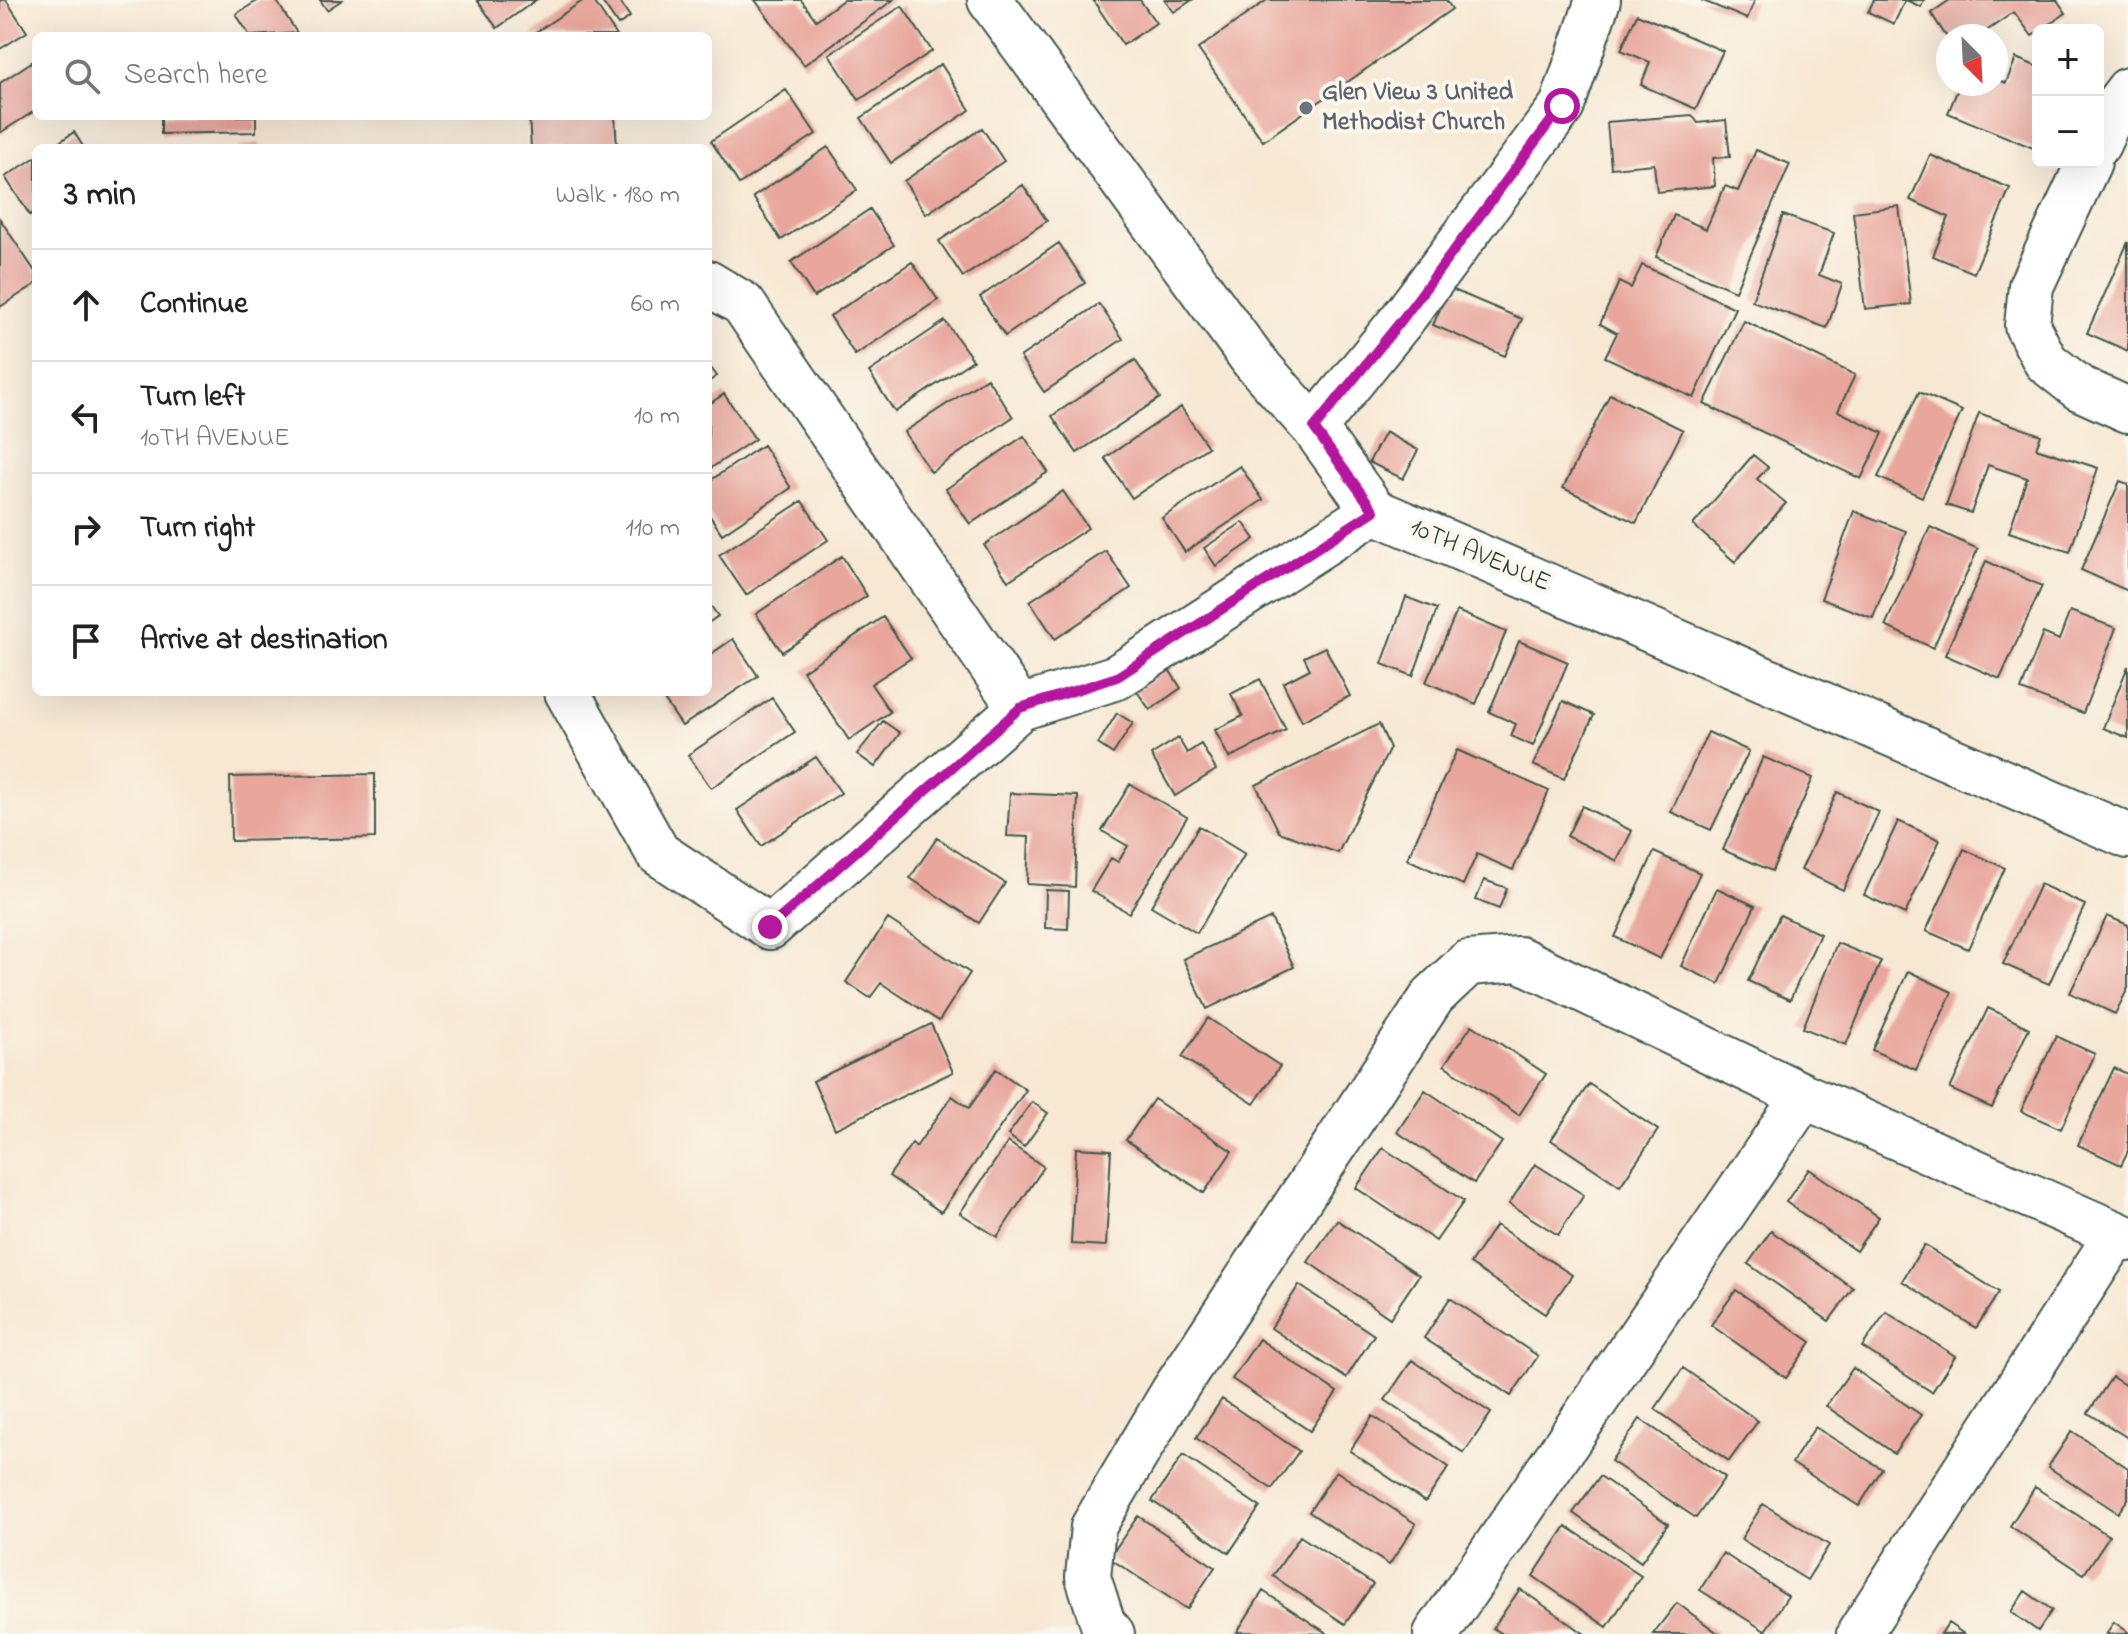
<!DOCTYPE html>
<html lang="en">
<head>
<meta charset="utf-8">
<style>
  body { margin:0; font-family:"Indie Flower",sans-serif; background:#f2f2f2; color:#222 }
  .controls { position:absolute; right:24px; top:24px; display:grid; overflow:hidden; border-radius:12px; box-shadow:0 8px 32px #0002 }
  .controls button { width:72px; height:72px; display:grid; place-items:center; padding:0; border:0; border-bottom:2px solid #e0e0e0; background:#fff; color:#222; font:40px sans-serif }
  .compass { position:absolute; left:1936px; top:24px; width:72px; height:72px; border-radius:50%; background:#fff; box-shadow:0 8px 32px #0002; rotate:156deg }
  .stop { position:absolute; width:24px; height:24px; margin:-18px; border:6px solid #b5179e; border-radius:50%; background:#fff }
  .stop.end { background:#b5179e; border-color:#fff; box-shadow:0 2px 8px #0008 }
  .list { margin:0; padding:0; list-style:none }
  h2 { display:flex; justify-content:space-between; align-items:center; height:104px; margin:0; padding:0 32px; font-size:34px }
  h2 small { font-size:26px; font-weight:400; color:#767676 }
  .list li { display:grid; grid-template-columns:52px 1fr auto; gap:24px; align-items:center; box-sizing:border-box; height:112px; padding:0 32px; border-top:2px solid #e0e0e0 }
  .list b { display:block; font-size:30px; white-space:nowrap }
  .list p { margin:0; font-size:26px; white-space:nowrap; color:#767676 }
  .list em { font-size:26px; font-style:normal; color:#767676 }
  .icon { flex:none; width:44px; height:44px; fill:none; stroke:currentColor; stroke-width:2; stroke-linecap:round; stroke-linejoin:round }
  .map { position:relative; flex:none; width:2128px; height:1634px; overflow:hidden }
  .search { position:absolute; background:#fff; box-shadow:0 8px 32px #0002; left:32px; top:32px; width:680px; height:88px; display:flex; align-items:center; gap:20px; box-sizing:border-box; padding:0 28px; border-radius:12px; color:#767676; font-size:30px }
  .panel { position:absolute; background:#fff; box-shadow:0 8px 32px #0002; left:32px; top:144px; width:680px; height:552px; border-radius:12px }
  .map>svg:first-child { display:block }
  .building { fill:#e8a69c }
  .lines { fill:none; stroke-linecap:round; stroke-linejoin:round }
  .street-casing { stroke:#3f574c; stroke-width:48 }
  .street { stroke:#fff; stroke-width:44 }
  .route { stroke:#b5179e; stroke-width:10 }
  .worship-dot { fill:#6b7280; stroke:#fbf7ec; stroke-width:3 }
  .labels { text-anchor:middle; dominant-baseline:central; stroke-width:8; stroke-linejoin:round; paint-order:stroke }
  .worship-label { font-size:26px; font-weight:bold; fill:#5b616d; stroke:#fbf7ec; text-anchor:start }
  .street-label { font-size:26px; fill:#1f3d34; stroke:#fbf7ec }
</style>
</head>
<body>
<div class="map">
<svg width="2128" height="1634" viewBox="0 0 2128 1634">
  <rect width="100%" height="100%" fill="#fbf7ec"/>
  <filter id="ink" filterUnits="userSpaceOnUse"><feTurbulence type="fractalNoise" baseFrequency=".0125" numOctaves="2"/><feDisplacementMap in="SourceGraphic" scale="16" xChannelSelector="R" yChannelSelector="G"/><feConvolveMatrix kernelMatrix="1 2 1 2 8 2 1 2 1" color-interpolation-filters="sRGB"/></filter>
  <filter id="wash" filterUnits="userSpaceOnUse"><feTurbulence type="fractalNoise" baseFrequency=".006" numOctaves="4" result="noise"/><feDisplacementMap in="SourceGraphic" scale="32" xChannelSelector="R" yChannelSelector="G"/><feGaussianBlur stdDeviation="1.8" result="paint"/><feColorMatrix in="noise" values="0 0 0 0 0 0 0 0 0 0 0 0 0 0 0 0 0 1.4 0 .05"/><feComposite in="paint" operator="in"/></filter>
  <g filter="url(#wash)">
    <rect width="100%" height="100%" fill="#f7e8d4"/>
    <g id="blocks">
      <!-- building -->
      <path class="building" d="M0 0H6L27 32 0 49Z
        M259 0H276L297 33 250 36 236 14Z
        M320 0H342L327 10Z
        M477 0H536L497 28Z
        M584 0H593L617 36H530Z
        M601 0H619L630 17 618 25Z
        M755 0H801L816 20 843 0H893L804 65Z
        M1093 0H1140L1156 23 1123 45Z
        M1165 0H1192L1174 12Z
        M1267 0H1446L1452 9 1263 141 1198 49Z
        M1701 0H1755L1747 19Z
        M1874 0H1905L1894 24 1868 12Z
        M1906 0H1924L1921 7Z
        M1950 0H2057L2066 13 2032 36 2014 12 1979 36H1946L1931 13Z
        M902 6 932 51 859 100 829 54Z
        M1637 14 1723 51 1696 109 1641 85 1650 62 1621 50Z
        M2016 58 2038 67V150L1948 113 1960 84H1996V79L2006 83Z
        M36 59V110L0 133V83Z
        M941 64 970 110 891 163 861 118Z
        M786 90 816 134 739 184 711 141Z
        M1692 115 1698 123 1726 120 1730 157 1713 158 1715 186 1657 192 1654 164 1611 168 1607 122Z
        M161 116H256V132L161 134Z
        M529 116H615L617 146 531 148Z
        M982 128 1004 161 926 214 904 181Z
        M74 132 84 148H51Z
        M259 143 260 148H240V147Z
        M828 147 857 190 781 240 753 197Z
        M1756 150 1790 164 1735 291 1656 257 1674 215 1706 229 1725 186 1738 191Z
        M1930 155 2010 188 1974 273 1933 256 1949 217 1910 200Z
        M36 157V211L30 215 5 177Z
        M1023 185 1047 221 963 277 939 241Z
        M1899 206 1911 304 1865 309 1853 212Z
        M870 209 894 245 814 297 791 262Z
        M1783 215 1834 233 1819 275 1842 284 1827 328 1752 301Z
        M0 219 36 273V284L0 307Z
        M2128 242V351L2087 333Z
        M1059 243 1085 283 1005 336 980 297Z
        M912 262 938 300 855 355 830 316Z
        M1642 265 1735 308 1694 398 1605 357 1617 333 1600 324 1619 282 1631 288Z
        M1449 288 1522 319 1505 356 1433 325Z
        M1099 304 1123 339 1044 392 1020 357Z
        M945 321 973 360 895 412 869 372Z
        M1744 321 1855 375 1838 411 1883 433 1861 479 1704 404Z
        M1135 360 1160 398 1077 453 1052 416Z
        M708 364 717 376 708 382Z
        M987 378 1013 417 931 472 904 432Z
        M1919 392 1962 411 1922 497 1878 477Z
        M724 394 755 439 708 470V405Z
        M1610 394 1683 430 1636 523 1563 488Z
        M1181 407 1208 447 1132 498 1105 458Z
        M1979 413 2041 435 2036 448 2098 468 2070 552 2009 532 2027 478 1988 465 1971 513 1946 505Z
        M1385 432 1418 450 1403 479 1369 462Z
        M1024 436 1048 472 970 524 946 489Z
        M763 445 791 488 722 534 708 513V482Z
        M1753 455 1768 467 1757 479 1786 503 1735 562 1693 525Z
        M1240 466 1263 500 1185 552 1162 518Z
        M2120 481 2128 484V591L2081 570Z
        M1063 491 1088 528 1008 581 984 545Z
        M802 501 828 540 746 595 719 555Z
        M1854 511 1906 531 1873 618 1821 599Z
        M1243 522 1255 539 1216 566 1204 548Z
        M1930 527 1978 549 1933 648 1885 626Z
        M1106 551 1131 588 1055 639 1030 601Z
        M842 556 867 596 782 652 756 614Z
        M1986 561 2042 586 2000 679 1945 655Z
        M1406 597 1437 609 1413 676 1382 664Z
        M708 602 718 616 708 623Z
        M1457 611 1506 632 1476 704 1426 682Z
        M2070 611 2116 628 2083 713 2021 690 2043 633 2059 640Z
        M883 617 911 658 871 684 890 712 849 740 803 671Z
        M733 639 758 676 682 726 659 692H708V656Z
        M1519 641 1568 662 1533 746 1511 736 1516 724 1489 712Z
        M1325 647 1350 696 1302 721 1283 683 1310 669 1304 657Z
        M2128 666V738L2103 728Z
        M1168 668 1181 688 1150 710 1136 690Z
        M1260 679 1286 730 1229 758 1215 730 1243 716 1231 694Z
        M772 698 795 732 711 788 688 755Z
        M1563 701 1594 715 1564 779 1533 765Z
        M1117 713 1133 723 1113 754 1098 744Z
        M883 721 900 733 875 767 857 754Z
        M1379 724 1390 748 1338 853 1279 832 1256 785Z
        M1708 732 1749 751 1711 830 1671 812Z
        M1178 738 1187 753 1201 744 1216 770 1175 796 1151 755Z
        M1457 750 1549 791 1513 870 1477 854 1463 885 1407 859Z
        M816 757 841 793 761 846 737 810Z
        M1763 757 1813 778 1772 871 1723 850Z
        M375 774V838L231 841 230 777Z
        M1130 784 1187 817 1129 913 1091 891 1111 858 1118 862 1128 846 1102 831Z
        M1837 792 1879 812 1843 890 1801 870Z
        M1010 793 1078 796 1075 887 1027 884 1029 837 1007 836Z
        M1582 806 1632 831 1617 861 1567 836Z
        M1898 821 1940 840 1905 914 1864 895Z
        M1199 826 1245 854 1197 933 1151 906Z
        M937 838 1005 883 979 923 910 878Z
        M1964 849 2005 868 1968 949 1926 931Z
        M1654 852 1700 873 1660 959 1615 937Z
        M1484 880 1507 888 1499 909 1476 900Z
        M2040 884 2085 905 2049 984 2003 964Z
        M1717 888 1755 906 1719 984 1681 966Z
        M1046 890 1069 891 1068 929 1045 928Z
        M1780 915 1820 934 1790 1000 1748 981Z
        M2107 916 2128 925V988L2115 1014 2070 993Z
        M1271 918 1294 967 1207 1009 1183 959Z
        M888 919 970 973 939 1021 881 983 870 998 846 982Z
        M1837 943 1881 961 1846 1045 1803 1028Z
        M1908 971 1952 992 1916 1070 1872 1050Z
        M1988 1008 2029 1028 1992 1108 1950 1089Z
        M1208 1018 1280 1066 1254 1104 1182 1057Z
        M931 1024 953 1072 835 1129 813 1081Z
        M1472 1025 1546 1074 1519 1115 1444 1065Z
        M2056 1036 2095 1054 2061 1129 2021 1111Z
        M2114 1068 2128 1074V1151L2121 1165 2078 1145Z
        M996 1069 1026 1090 941 1212 889 1176 912 1143 916 1147 952 1096 969 1108Z
        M1589 1084 1658 1130 1620 1186 1551 1140Z
        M1425 1090 1502 1142 1474 1183 1397 1132Z
        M1154 1099 1232 1151 1204 1193 1126 1140Z
        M1032 1102 1048 1113 1024 1147 1008 1135Z
        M1008 1142 1044 1167 997 1237 960 1213Z
        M1076 1148 1111 1150 1106 1246 1071 1244Z
        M1383 1148 1464 1201 1436 1241 1356 1188Z
        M1535 1164 1584 1195 1558 1235 1509 1204Z
        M1809 1169 1879 1217 1856 1251 1786 1202Z
        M1337 1220 1419 1275 1390 1318 1308 1262Z
        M1496 1225 1572 1275 1545 1314 1470 1264Z
        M1771 1231 1853 1288 1829 1321 1748 1264Z
        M1924 1245 1999 1292 1976 1328 1902 1281Z
        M1299 1285 1374 1335 1346 1378 1271 1328Z
        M1736 1290 1811 1342 1786 1378 1711 1325Z
        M1450 1298 1538 1356 1511 1396 1424 1338Z
        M1886 1312 1955 1356 1932 1392 1862 1347Z
        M1259 1339 1337 1392 1310 1431 1232 1379Z
        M1412 1360 1491 1413 1464 1453 1385 1400Z
        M1683 1368 1758 1421 1729 1461 1655 1409Z
        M1853 1368 1921 1415 1894 1453 1826 1406Z
        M2112 1377 2128 1387V1438L2088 1413Z
        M1222 1399 1299 1451 1272 1489 1196 1438Z
        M1373 1416 1449 1467 1425 1502 1350 1451Z
        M1640 1419 1725 1477 1696 1518 1611 1461Z
        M1815 1427 1882 1469 1859 1506 1792 1463Z
        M2072 1431 2128 1468V1499L2118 1513 2048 1467Z
        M1183 1455 1260 1507 1229 1553 1152 1501Z
        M1336 1471 1416 1524 1389 1565 1309 1512Z
        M1600 1476 1668 1524 1641 1562 1573 1513Z
        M2035 1487 2109 1536 2084 1574 2010 1526Z
        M1763 1504 1829 1545 1807 1580 1741 1539Z
        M1138 1516 1215 1567 1187 1609 1109 1558Z
        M1566 1526 1641 1576 1607 1627 1533 1576Z
        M1300 1536 1373 1584 1345 1624 1273 1576Z
        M1723 1553 1788 1596 1765 1631 1700 1590Z
        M1520 1589 1585 1634H1502L1493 1628Z
        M1263 1591 1328 1634 1237 1632Z
        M2025 1591 2052 1610 2038 1631 2011 1612Z
        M1677 1603 1719 1634H1653Z
        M2114 1622 2128 1632V1634H2106Z
        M1948 1623 1964 1634H1941Z"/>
    </g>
  </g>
  <g filter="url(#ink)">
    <use href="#blocks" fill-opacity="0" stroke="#3f574c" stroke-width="2"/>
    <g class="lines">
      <defs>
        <path id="street" d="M990 0 1253 360 1314 428 1374 511 2128 836
          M2098 144 2115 107 2128 90
          M2089 162 2031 286 2027 326 2046 362 2079 388 2128 410
          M1314 428 1401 321 1562 106 1598 0
          M567 692 658 853 770 927 1020 708 743 304 708 283
          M1020 708 1117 677 1374 511
          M1112 1634 1103 1624 1088 1577 1093 1527 1173 1392 1433 996 1468 963 1519 959 1804 1096 2128 1239
          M1436 1634 1804 1096
          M1859 1634 2117 1234"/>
      </defs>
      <!-- street casing -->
      <use href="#street" class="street-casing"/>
      <!-- street -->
      <use href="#street" class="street"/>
    </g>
  </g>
  <g class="lines" filter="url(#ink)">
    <!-- route -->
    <path class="route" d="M770 927 1020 708 1117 677 1374 511 1314 428 1401 321 1562 106"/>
  </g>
  <!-- markers -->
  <circle class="worship-dot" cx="1306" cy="108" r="8"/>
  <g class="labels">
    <!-- worship labels -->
    <g class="worship-label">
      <text x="1322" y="93">Glen View 3 United<tspan x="1322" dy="30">Methodist Church</tspan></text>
    </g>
    <!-- street labels -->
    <g class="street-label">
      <text transform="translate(1480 556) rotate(23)">10TH AVENUE</text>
    </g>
  </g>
</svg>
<div class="controls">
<button>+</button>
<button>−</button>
</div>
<svg class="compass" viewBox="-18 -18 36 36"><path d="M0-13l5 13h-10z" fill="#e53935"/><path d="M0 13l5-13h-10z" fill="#767676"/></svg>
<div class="stop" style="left:1562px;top:106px"></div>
<div class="stop end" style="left:770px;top:927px"></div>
<div class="search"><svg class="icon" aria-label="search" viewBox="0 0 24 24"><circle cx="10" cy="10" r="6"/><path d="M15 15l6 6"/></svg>Search here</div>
<section class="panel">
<h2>3 min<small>Walk · 180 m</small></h2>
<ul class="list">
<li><svg class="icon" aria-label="ahead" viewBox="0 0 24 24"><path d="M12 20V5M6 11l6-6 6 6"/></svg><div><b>Continue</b></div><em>60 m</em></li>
<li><svg class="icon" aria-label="left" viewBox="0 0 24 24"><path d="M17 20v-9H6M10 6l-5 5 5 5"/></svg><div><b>Turn left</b><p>10TH AVENUE</p></div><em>10 m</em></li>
<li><svg class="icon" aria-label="right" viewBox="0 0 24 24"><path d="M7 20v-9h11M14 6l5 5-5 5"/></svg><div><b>Turn right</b></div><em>110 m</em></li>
<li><svg class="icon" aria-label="arrive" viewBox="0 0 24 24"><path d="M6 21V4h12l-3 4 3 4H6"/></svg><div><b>Arrive at destination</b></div></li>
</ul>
</section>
</div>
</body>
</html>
